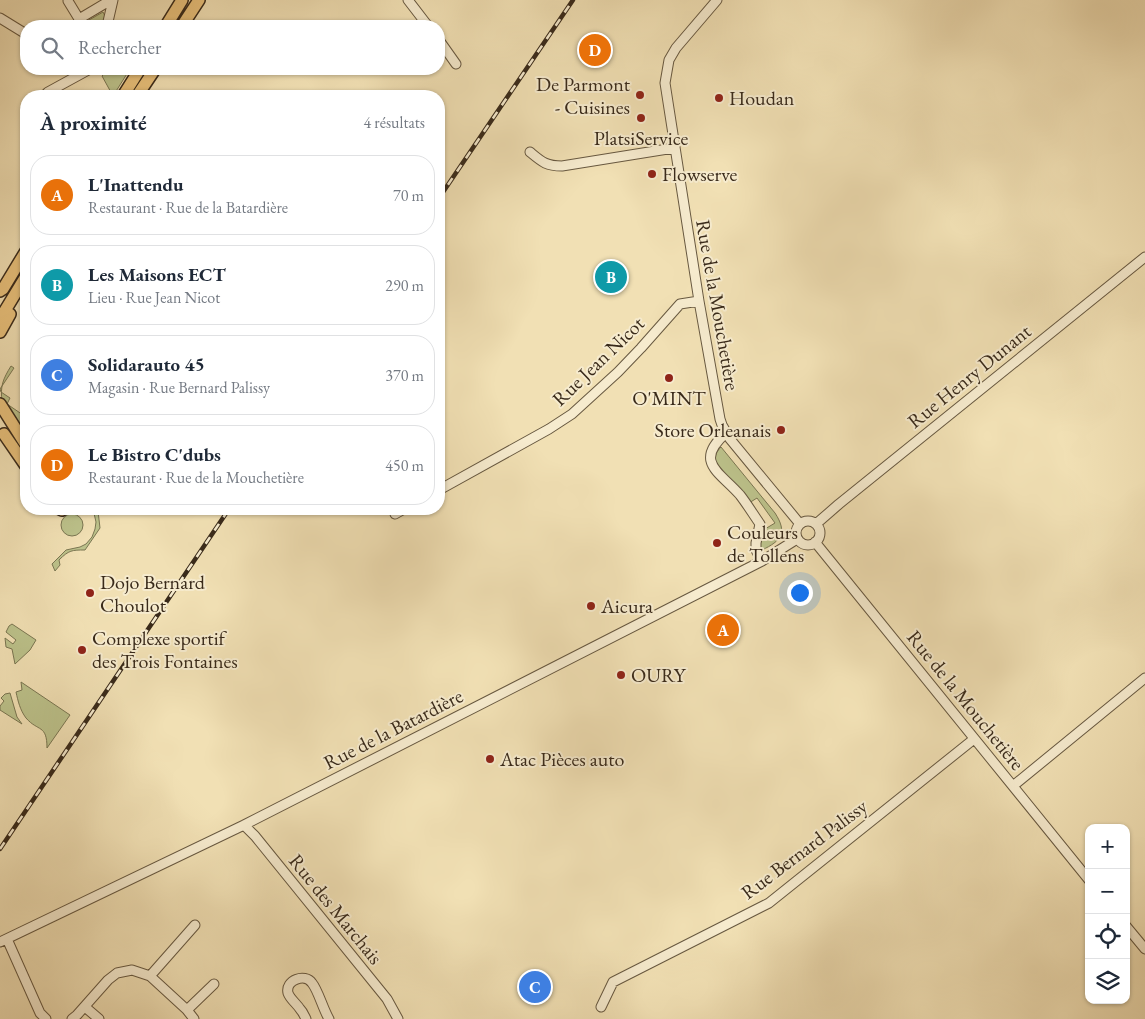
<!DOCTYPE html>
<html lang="fr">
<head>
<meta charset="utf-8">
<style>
  body { margin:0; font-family:"EB Garamond",serif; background:#f6f6f7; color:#1f2937 }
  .controls { position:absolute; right:15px; bottom:15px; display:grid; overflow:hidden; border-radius:10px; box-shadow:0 1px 4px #0004 }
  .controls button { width:45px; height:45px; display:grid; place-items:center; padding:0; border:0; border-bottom:1px solid #e0e1e3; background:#fff; color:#1f2937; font:25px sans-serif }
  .you { position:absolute; left:799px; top:592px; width:18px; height:18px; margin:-12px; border:4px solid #fff; border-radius:50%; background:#1a73e8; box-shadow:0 0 0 8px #1a73e833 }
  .badge { display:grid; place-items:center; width:32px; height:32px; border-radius:50%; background:#2563eb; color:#fff; font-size:16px; font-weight:700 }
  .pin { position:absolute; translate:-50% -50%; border:2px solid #fff; box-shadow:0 1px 5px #0006 }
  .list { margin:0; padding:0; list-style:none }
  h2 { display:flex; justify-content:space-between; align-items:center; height:65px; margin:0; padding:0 20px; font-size:21px }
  h2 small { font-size:16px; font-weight:400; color:#747a83 }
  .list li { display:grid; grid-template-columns:32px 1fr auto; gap:15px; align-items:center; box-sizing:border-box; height:80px; margin:0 10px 10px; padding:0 10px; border:1px solid #e0e1e3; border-radius:20px }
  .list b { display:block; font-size:19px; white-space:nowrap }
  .list p { margin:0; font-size:16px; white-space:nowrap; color:#747a83 }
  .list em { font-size:16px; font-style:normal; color:#747a83 }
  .icon { flex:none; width:28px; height:28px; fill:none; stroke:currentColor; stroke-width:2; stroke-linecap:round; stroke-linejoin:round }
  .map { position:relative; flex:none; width:1145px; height:1019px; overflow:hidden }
  .search { position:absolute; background:#fff; box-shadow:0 1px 4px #0004; left:20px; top:20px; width:425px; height:55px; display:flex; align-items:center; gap:12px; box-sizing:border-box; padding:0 18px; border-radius:20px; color:#747a83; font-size:19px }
  .panel { position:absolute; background:#fff; box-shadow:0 1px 4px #0004; left:20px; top:90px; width:425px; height:425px; border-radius:20px }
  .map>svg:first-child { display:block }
  .green { fill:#bcc28b; stroke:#7a7652 }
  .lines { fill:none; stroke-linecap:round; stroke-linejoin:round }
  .minor-casing { stroke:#675840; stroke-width:11 }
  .major-casing { stroke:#392a1a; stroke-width:14 }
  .minor { stroke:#f6ebce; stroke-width:9 }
  .major { stroke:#e8c07a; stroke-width:11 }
  .rail-casing { stroke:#392a1a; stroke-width:4.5 }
  .rail { stroke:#f6ebce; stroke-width:2.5; stroke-dasharray:8; stroke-linecap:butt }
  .poi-dot { fill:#8f2418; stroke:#f6ebce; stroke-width:2 }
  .labels { text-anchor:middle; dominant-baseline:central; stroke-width:4; stroke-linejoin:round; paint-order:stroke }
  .poi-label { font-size:20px; fill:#392a1a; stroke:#f6ebce; text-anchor:start }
  .street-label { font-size:20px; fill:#392a1a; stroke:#f6ebce }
</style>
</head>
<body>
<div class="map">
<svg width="1145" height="1019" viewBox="0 0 1145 1019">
  <rect width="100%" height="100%" fill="#f1e0b4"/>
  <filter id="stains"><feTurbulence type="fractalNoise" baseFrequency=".004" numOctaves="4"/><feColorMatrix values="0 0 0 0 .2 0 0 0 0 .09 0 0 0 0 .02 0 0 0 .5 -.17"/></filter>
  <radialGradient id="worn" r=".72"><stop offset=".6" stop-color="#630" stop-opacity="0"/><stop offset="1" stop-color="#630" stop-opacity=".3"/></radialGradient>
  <!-- green -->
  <path class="green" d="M103 12 105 16 103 26H87L89 20Z
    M109 69H130L113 96 102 76Z
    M11 366 14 368 0 389 1 392 10 398 7 404 26 417V437L2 402C0 386 3 379 11 366Z
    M721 447 775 513C788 533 781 541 762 550L759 548V537L765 529 775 523 757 498 749 503C741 494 718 471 715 461 714 456 717 451 721 447Z
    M93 509H100L98 511 100 528 85 550C72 550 69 550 59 560L60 565 55 571 52 564 66 550 80 547 86 544 92 537 95 529 96 522Z
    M61 525a11 11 0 1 1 22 0a11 11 0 1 1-22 0Z
    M12 624 36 640 30 650 15 664 12 649 6 647 5 638 13 644 16 640 6 632 9 626Z
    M21 682 70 715 47 748C47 724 38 732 26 718 20 710 18 701 16 692L22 690Z
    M10 693 17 717 22 724 0 710V706L4 701 1 698 5 694Z"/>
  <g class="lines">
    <defs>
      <path id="minor" d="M408 0 428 26
        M717 0 676 48 669 60 665 83 699 301 720 419 722 425 730 439 800 524
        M68 1 79 19
        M0 18 26 34
        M83 26 79 19 111 0
        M107 26 113 0
        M439 40 456 64
        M44 96 48 92 90 69
        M26 109V111
        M530 152C542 162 546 166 562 166L674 148
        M726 433C693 462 720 472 740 495 747 504 753 514 760 524L756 543V550L762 561
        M439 490 549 429 572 414 618 372 641 348 680 304 699 301
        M395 514 404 509
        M796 533a12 12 0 1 1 24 0a12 12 0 1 1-24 0Z
        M816 524 839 504 1145 257
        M815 542 1089 880
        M1013 786 1145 678
        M244 825 255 836 387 999 398 1019
        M1126 926 1145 949
        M7 939 40 1013 46 1019
        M0 942 244 825 762 561 797 539
        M150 976 195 925
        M85 1007 99 1019
        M601 1007 613 982 769 903 974 739
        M187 1010 214 984
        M72 1019 77 1015 108 980 117 973 132 970 150 976 187 1010 194 1019
        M306 1019C304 1015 303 1012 300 1009 297 1004 290 999 288 993 285 980 305 973 312 983 318 990 323 1009 329 1019"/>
      <path id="major" d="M166 26 182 0
        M182 26 199 0
        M123 96 140 69
        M137 96 155 69
        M0 291 3 289 26 251
        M0 319 26 276
        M0 332 10 314
        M0 404 26 445
        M4 434 26 466
        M60 509 62 510"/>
    </defs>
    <!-- minor casing -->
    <use href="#minor" class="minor-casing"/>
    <!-- major casing -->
    <use href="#major" class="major-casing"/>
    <!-- minor -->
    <use href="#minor" class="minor"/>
    <!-- major -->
    <use href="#major" class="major"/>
    <defs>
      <path id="rail" d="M439 198 573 0
        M0 849 229 509"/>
    </defs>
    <!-- rail casing -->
    <use href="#rail" class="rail-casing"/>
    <!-- rail -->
    <use href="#rail" class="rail"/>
  </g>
  <!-- markers -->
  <g class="poi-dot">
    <circle cx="640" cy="95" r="5"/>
    <circle cx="719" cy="98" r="5"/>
    <circle cx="641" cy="118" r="5"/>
    <circle cx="652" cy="174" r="5"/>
    <circle cx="669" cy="378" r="5"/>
    <circle cx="781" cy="430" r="5"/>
    <circle cx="717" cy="543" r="5"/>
    <circle cx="90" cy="593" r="5"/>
    <circle cx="591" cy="606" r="5"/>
    <circle cx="82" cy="650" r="5"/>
    <circle cx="621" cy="675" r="5"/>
    <circle cx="490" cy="759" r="5"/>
  </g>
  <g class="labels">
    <!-- poi labels -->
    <g class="poi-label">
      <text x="630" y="84" text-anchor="end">De Parmont<tspan x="630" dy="23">- Cuisines</tspan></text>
      <text x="729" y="98">Houdan</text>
      <text x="641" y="138" text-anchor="middle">PlatsiService</text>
      <text x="662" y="174">Flowserve</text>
      <text x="669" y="398" text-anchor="middle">O'MINT</text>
      <text x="771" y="430" text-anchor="end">Store Orleanais</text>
      <text x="727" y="532">Couleurs<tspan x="727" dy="23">de Tollens</tspan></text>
      <text x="100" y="582">Dojo Bernard<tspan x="100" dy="23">Choulot</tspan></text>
      <text x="601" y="606">Aicura</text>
      <text x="92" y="638">Complexe sportif<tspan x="92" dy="23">des Trois Fontaines</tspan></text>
      <text x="631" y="675">OURY</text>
      <text x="500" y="759">Atac Pièces auto</text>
    </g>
    <!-- street labels -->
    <g class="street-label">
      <text transform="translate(718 305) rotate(80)">Rue de la Mouchetière</text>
      <text transform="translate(598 361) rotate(-44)">Rue Jean Nicot</text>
      <text transform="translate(969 376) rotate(-39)">Rue Henry Dunant</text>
      <text transform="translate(966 700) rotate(51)">Rue de la Mouchetière</text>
      <text transform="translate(393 729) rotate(-27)">Rue de la Batardière</text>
      <text transform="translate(804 849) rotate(-37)">Rue Bernard Palissy</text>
      <text transform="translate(336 909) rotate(51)">Rue des Marchais</text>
    </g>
  </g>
  <rect width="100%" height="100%" filter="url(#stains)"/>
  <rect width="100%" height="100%" fill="url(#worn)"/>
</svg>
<div class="controls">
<button>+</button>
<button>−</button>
<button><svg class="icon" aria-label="locate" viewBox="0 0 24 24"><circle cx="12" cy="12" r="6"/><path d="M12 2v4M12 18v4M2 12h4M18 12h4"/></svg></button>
<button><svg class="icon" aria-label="layers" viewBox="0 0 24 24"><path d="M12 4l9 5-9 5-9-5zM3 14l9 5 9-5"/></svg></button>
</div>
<div class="you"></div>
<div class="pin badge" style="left:723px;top:630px;background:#e8710a">A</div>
<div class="pin badge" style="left:611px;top:277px;background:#0f9aa8">B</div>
<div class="pin badge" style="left:535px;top:987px;background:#3f7fe0">C</div>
<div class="pin badge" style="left:595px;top:50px;background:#e8710a">D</div>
<div class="search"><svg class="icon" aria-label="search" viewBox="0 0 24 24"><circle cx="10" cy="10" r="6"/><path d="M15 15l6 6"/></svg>Rechercher</div>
<section class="panel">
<h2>À proximité<small>4 résultats</small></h2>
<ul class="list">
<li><span class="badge" style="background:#e8710a">A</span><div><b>L'Inattendu</b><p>Restaurant · Rue de la Batardière</p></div><em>70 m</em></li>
<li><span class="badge" style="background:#0f9aa8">B</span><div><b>Les Maisons ECT</b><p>Lieu · Rue Jean Nicot</p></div><em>290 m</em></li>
<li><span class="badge" style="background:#3f7fe0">C</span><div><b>Solidarauto 45</b><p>Magasin · Rue Bernard Palissy</p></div><em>370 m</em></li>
<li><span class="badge" style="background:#e8710a">D</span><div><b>Le Bistro C'dubs</b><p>Restaurant · Rue de la Mouchetière</p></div><em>450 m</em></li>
</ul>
</section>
</div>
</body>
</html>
